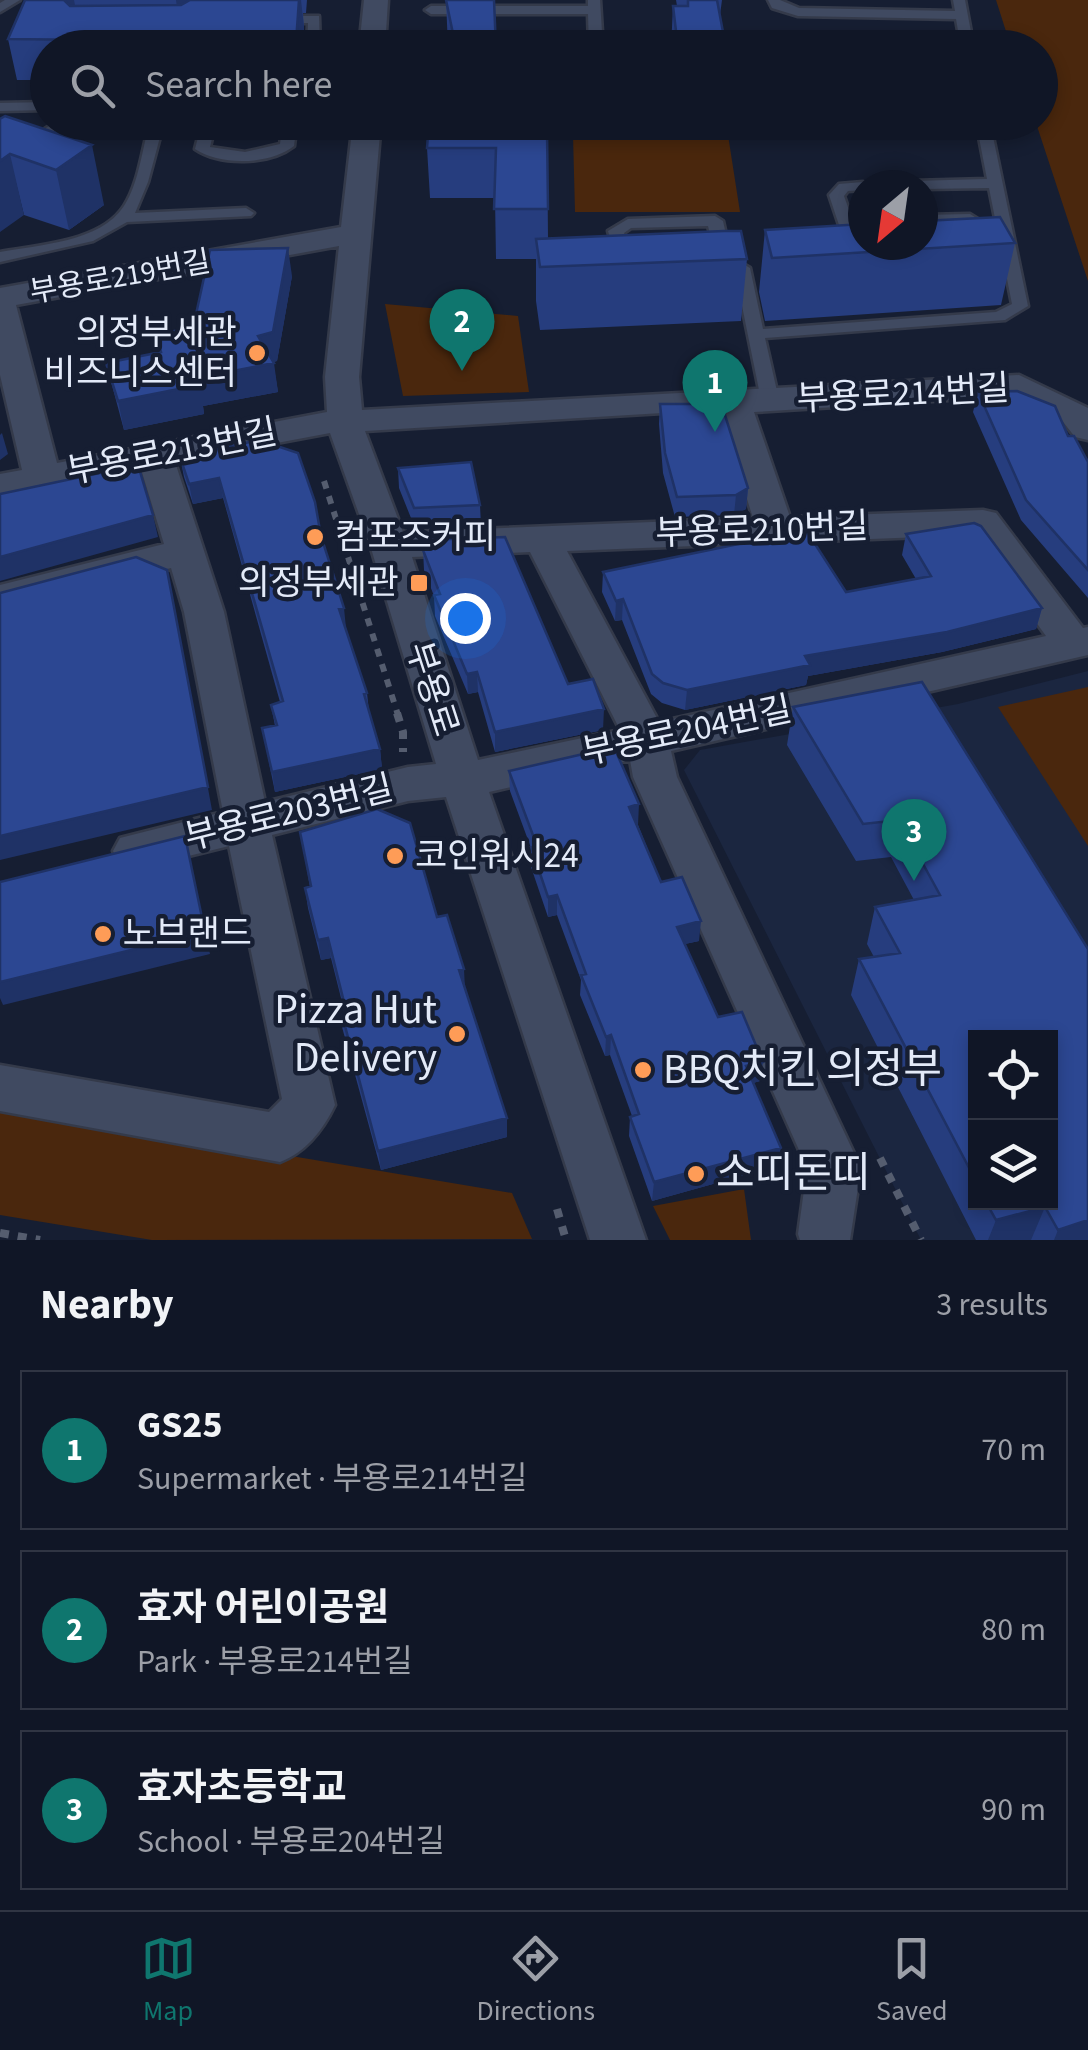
<!DOCTYPE html>
<html lang="en">
<head>
<meta charset="utf-8">
<style>
  body { margin:0; font-family:"Source Sans 3","Noto Sans KR",sans-serif; background:#1e2332; color:#f1f3f6 }
  .controls { position:absolute; right:30px; bottom:30px; display:grid; overflow:hidden; border-radius:0px; box-shadow:0 5px 15px #0003 }
  .controls button { width:90px; height:90px; display:grid; place-items:center; padding:0; border:0; border-bottom:2px solid #303543; background:#101626; color:#f1f3f6; font:50px sans-serif }
  .compass { position:absolute; left:848px; top:170px; width:90px; height:90px; border-radius:50%; background:#101626; box-shadow:0 5px 15px #0003; rotate:209deg }
  .you { position:absolute; left:465px; top:618px; width:35px; height:35px; margin:-25px; border:8px solid #fff; border-radius:50%; background:#1a73e8; box-shadow:0 0 0 15px #1a73e833 }
  .badge { display:grid; place-items:center; width:65px; height:65px; border-radius:50%; background:#0f766e; color:#fff; font-size:32px; font-weight:700 }
  .pin { position:absolute; translate:-50% -82px; filter:drop-shadow(0 2px 5px #0008) }
  .pin::after { content:''; position:absolute; top:52px; width:35px; height:30px; background:inherit; clip-path:polygon(0 0,100% 0,50% 100%) }
  .list { margin:0; padding:0; list-style:none }
  h2 { display:flex; justify-content:space-between; align-items:center; height:130px; margin:0; padding:0 40px; font-size:42px }
  h2 small { font-size:32px; font-weight:400; color:#9c9fa7 }
  .list li { display:grid; grid-template-columns:65px 1fr auto; gap:30px; align-items:center; box-sizing:border-box; height:160px; margin:0 20px 20px; padding:0 20px; border:2px solid #303543; border-radius:0px }
  .list b { display:block; font-size:38px; white-space:nowrap }
  .list p { margin:0; font-size:32px; white-space:nowrap; color:#9c9fa7 }
  .list em { font-size:32px; font-style:normal; color:#9c9fa7 }
  .icon { flex:none; width:55px; height:55px; fill:none; stroke:currentColor; stroke-width:2; stroke-linecap:round; stroke-linejoin:round }
  .map { position:relative; flex:none; width:1088px; height:1240px; overflow:hidden }
  .search { position:absolute; background:#101626; box-shadow:0 5px 15px #0003; left:30px; right:30px; top:30px; height:110px; display:flex; align-items:center; gap:25px; box-sizing:border-box; padding:0 35px; border-radius:55px; color:#9c9fa7; font-size:38px }
  .sheet { height:670px; background:#101626 }
  nav { display:flex; justify-content:space-around; align-items:center; box-sizing:border-box; height:140px; border-top:2px solid #303543; background:#101626; font-size:28px; color:#9c9fa7 }
  nav a { display:grid; justify-items:center; gap:5px }
  nav .on { color:#0f766e }
  .map>svg:first-child { display:block }
  .built { fill:#1b2640; fill-rule:evenodd }
  .green { fill:#4a270d }
  .lines { fill:none; stroke-linecap:round; stroke-linejoin:round }
  .service-casing { stroke:#343a4a; stroke-width:5 }
  .minor-casing { stroke:#343a4a; stroke-width:5 }
  .path-far1 { stroke:#555d6f; stroke-width:6; stroke-dasharray:8 8; stroke-linecap:butt }
  .path { stroke:#555d6f; stroke-width:8; stroke-dasharray:9 9; stroke-linecap:butt }
  .service { fill:#404a61; fill-rule:evenodd }
  .minor { fill:#404a61; fill-rule:evenodd }
  .wall { fill:#263d7e; fill-rule:evenodd }
  .shaded-wall { fill:#1f3266 }
  .building { fill:#2c4792; stroke:#1f3266; stroke-width:2.5 }
  .poi-dot { fill:#fe9c57; stroke:#161e32; stroke-width:4 }
  .labels { text-anchor:middle; dominant-baseline:central; stroke-width:9; stroke-linejoin:round; paint-order:stroke }
  .far-street-label { font-size:30px; fill:#e3eaf8; stroke:#161e32 }
  .poi-label { font-size:35px; fill:#e3eaf8; stroke:#161e32; text-anchor:start }
  .street-label { font-size:35px; fill:#e3eaf8; stroke:#161e32 }
  .near-poi-label { font-size:42px; fill:#e3eaf8; stroke:#161e32; text-anchor:start }
</style>
</head>
<body>
<div class="map">
<svg width="1088" height="1240" viewBox="0 0 1088 1240">
  <rect width="100%" height="100%" fill="#161e32"/>
  <!-- built -->
  <path class="built" d="M1088 671V1240H921L684 770 700 750 958 704ZM976 1038H1050V1202H976Z"/>
  <!-- green -->
  <path class="green" d="M996 0H1088V281L1036 123 1040 122V48L1011 47Z
    M573 135H728L740 212H575Z
    M385 304 518 316 529 392 403 396Z
    M1088 687V846L998 707Z
    M0 1107 512 1193 532 1239 152 1240 0 1215Z
    M744 1189 751 1240H670L653 1206Z"/>
  <g class="lines">
    <defs>
      <path id="service" d="M5 0H20L0 12V3Z
        M588 0H600L603 48H589L588 14H431L425 10 431 6H588Z
        M768 0H780L799 8 955 11 953 0H965L974 48H961L956 19 798 16 772 8Z
        M276 16H319L320 48H307L308 23H272L270 20Z
        M48 102V110L0 111V103Z
        M55 122H72L0 169V159Z
        M150 122H164L148 182 135 213 246 208 254 213 251 216 127 222 93 241 0 262V252C38 245 101 242 124 206 139 183 142 149 150 122Z
        M202 122H216L210 147 245 152 280 144 283 122H297L294 146C270 165 220 166 195 149Z
        M592 122H606V125L599 129 594 128Z
        M976 122H990L1028 306 1005 320 765 338 779 400 770 405 761 400 735 271 716 260 708 226 631 228 624 233 632 259 624 264 616 259 608 231 628 219 715 216 723 221 731 257 750 268 763 329 996 312 1012 304 989 188 923 189V185H905L912 181 987 179Z
        M863 182 870 185H863V190L848 191 844 196 863 249 855 254 847 249 829 195 839 184Z
        M970 214 978 219 975 222 923 225V215Z"/>
      <path id="minor" d="M364 0H388L385 48H359Z
        M353 122H381L359 377 362 410 1019 375 1088 408V440L1075 437 1060 418 1014 396 754 412 790 517 983 510 996 513 1083 628 1088 627V655L671 751 677 777 861 1168 850 1240H800L798 1234 807 1168 633 777 630 760 489 792 646 1240H590L446 797 408 801 272 835 335 1105C323 1130 306 1152 280 1162L0 1111V1065L269 1112 282 1099 229 846 136 869 120 864 113 851 120 838 223 812 184 612 171 568 0 613V585L164 544 141 469 0 498V474L22 470 0 375V288L341 227ZM339 246 325 377 327 412 57 463 16 305ZM679 412 720 413 753 518 403 532 365 431ZM330 433 370 545 436 764 408 767 265 802 224 612 175 462ZM973 535 1046 636 659 722 567 551ZM530 552 620 730 478 760 412 557Z"/>
    </defs>
    <!-- service casing -->
    <use href="#service" class="service-casing"/>
    <!-- minor casing -->
    <use href="#minor" class="minor-casing"/>
    <!-- path-far1 -->
    <path class="path-far1" d="M324 481 398 715"/>
    <!-- path -->
    <path class="path" d="M397 713 403 732V752
      M880 1158 921 1240
      M557 1209 566 1240
      M0 1233 40 1240"/>
    <!-- service -->
    <use href="#service" class="service"/>
    <!-- minor -->
    <use href="#minor" class="minor"/>
  </g>
  <!-- wall -->
  <path class="wall" d="M25 0H307L306 13H303L304 27 303 48H48V80H17L8 39Z
    M446 0 496 48H448Z
    M676 0H722L720 15 726 48H671L673 6H677Z
    M0 119 104 205 69 230 24 215Z
    M428 122H498L499 129H547L548 238 747 259 741 321 540 330 536 301V259H496L495 198H430L427 148Z
    M677 122H726L725 129 678 128Z
    M765 230 1015 243 1001 305 765 321 759 292Z
    M292 276 277 361 273 362 278 392 203 406 204 414 124 430 106 363 160 352 156 334 193 328Z
    M978 392 1068 436 1088 462V598L1021 520 973 412Z
    M660 404 748 488 746 509 734 515 675 517 663 473 659 424Z
    M180 457 321 536 346 628 367 693 369 711 380 749 382 769 275 792 262 728 275 726 271 705 280 702 223 498 193 504 184 477Z
    M398 468 480 505 481 525 415 528 399 488Z
    M906 534 1042 608 1036 629 942 652 808 676 806 685 685 710 662 703 651 694 622 620 615 621 602 592 603 572 846 592 916 579 902 555Z
    M426 540 568 684 603 730 495 752 478 692 468 694 435 616 434 596 424 570 423 550 427 549Z
    M922 682 1088 1240H976L851 995 859 959 874 957 867 944 875 907 914 900 891 857 856 861 787 745 793 707ZM976 1038 1050 1202H976Z
    M509 771 638 825 661 882 699 941 685 944 718 1017 760 1081 753 1083 777 1166 652 1201 629 1136 630 1117 632 1116 610 1055 605 1056 580 995 581 980 557 915 548 917 531 867V848L510 791Z
    M300 832 437 917 465 989 507 1118V1137L381 1170 342 1027 340 1007 343 1006 331 958 321 960 308 908 305 888 310 887Z"/>
  <!-- shaded-wall -->
  <path class="shaded-wall" d="M63 0H74L80 31Z
    M176 0H195L180 29Z
    M299 0H301L304 27 303 48H297L296 42Z
    M92 145 104 205 69 230 56 170Z
    M10 154 24 215 0 232V161Z
    M288 248 292 276 277 361 262 365 258 336Z
    M274 363 278 392 203 406 204 414 124 430 118 401 197 378Z
    M2 433 8 454 0 460V435Z
    M219 478 223 498 193 504 189 484Z
    M748 488 746 509 734 515 736 495Z
    M153 515 158 537 0 581V557Z
    M172 593 212 810 0 860V836Z
    M623 599 622 620 615 621 616 601Z
    M344 608 346 628 339 609Z
    M1042 608 1036 629 942 652 808 676 806 685 685 710 687 690 805 656Z
    M477 672 478 692 468 694 467 674Z
    M604 709 603 730 495 752V732Z
    M380 749 382 769 275 792 272 772Z
    M639 804 638 825 628 827 629 807Z
    M190 858 210 954 3 1005 0 998V982Z
    M557 895V915L548 917V897Z
    M701 921 699 941 675 946 677 927Z
    M328 938 331 958 321 960 318 940Z
    M464 969 465 989 459 970Z
    M611 1035 610 1055 605 1056 606 1037Z
    M763 1062 760 1081 743 1086 746 1066Z
    M507 1118V1137L381 1170 378 1151Z
    M781 1148 777 1166 652 1201 654 1182Z
    M1045 1207 1031 1240H988L996 1220Z
    M1088 1220V1240H1054L1058 1230Z"/>
  <!-- building -->
  <path class="building" d="M25 0H64L70 6 181 5 190 0H299L296 42 181 45V41L8 39Z
    M446 0H494L496 48H456Z
    M688 0H717L726 48H678L673 6H688Z
    M5 116 92 145 56 170 10 154 0 161V119Z
    M429 122H498L499 129H547L548 209H494L496 148H427Z
    M1000 217 1015 243 772 258 765 230 863 224V245H923V221Z
    M724 231H741L747 259 540 267 536 239Z
    M288 248 273 332 258 336 274 363 197 378 199 385 118 401 106 363 161 352 156 334 193 328 210 250Z
    M1017 391 1055 406 1068 436H1074L1088 462V570L1026 500 978 392Z
    M660 404H708L724 412 748 488 736 495 677 497 665 453Z
    M259 440 298 453 315 502 321 536 344 608 339 609 367 693 364 694 380 749 272 772 262 728 277 725 271 705 283 701 219 478 189 484 180 457Z
    M471 462 480 505 414 508 398 468Z
    M138 465 153 515 0 557V494Z
    M974 523 981 526 1042 608 947 632 805 656 810 665 687 690 663 683 652 674 623 599 616 601 603 572 806 530 846 592 931 576 906 534Z
    M505 537 568 684 593 679 604 709 495 732 477 672 467 674 434 595 440 594 423 550 430 549 426 540Z
    M136 557 167 570 208 787 0 836V593Z
    M922 682 1088 949V1220L1058 1230 1045 1207 996 1220 986 1202H1050V1038H976V1181L859 959 900 953 875 907 940 895 899 820 863 824 793 707Z
    M614 747 639 804 629 807 661 882 682 877 701 921 677 927 718 1017 742 1012 763 1062 746 1066 781 1148 654 1182 630 1117 639 1114 611 1035 606 1037 581 975 586 974 557 895 548 897 531 847 537 846 509 771Z
    M377 809 410 823 437 917 447 915 464 969 459 970 507 1118 378 1151 340 1007 345 1006 328 938 318 940 305 888 311 886 300 832Z
    M185 836 205 932 0 982V882Z"/>
  <!-- markers -->
  <g class="poi-dot">
    <circle cx="257" cy="353" r="10"/>
    <circle cx="315" cy="537" r="10"/>
    <rect x="409" y="573" width="20" height="20" rx="5"/>
    <circle cx="395" cy="856" r="10"/>
    <circle cx="103" cy="934" r="10"/>
    <circle cx="457" cy="1034" r="10"/>
    <circle cx="643" cy="1070" r="10"/>
    <circle cx="696" cy="1174" r="10"/>
  </g>
  <g class="labels">
    <!-- far-street labels -->
    <g class="far-street-label">
      <text transform="translate(120 277) rotate(-10)">부용로219번길</text>
    </g>
    <!-- poi labels -->
    <g class="poi-label">
      <text x="237" y="333" text-anchor="end">의정부세관<tspan x="237" dy="40">비즈니스센터</tspan></text>
      <text x="335" y="537">컴포즈커피</text>
      <text x="399" y="583" text-anchor="end">의정부세관</text>
      <text x="415" y="856">코인워시24</text>
      <text x="123" y="934">노브랜드</text>
    </g>
    <!-- street labels -->
    <g class="street-label">
      <text transform="translate(903 394) rotate(-3)">부용로214번길</text>
      <text transform="translate(172 452) rotate(-11)">부용로213번길</text>
      <text transform="translate(762 530) rotate(-2)">부용로210번길</text>
      <text transform="translate(432 689) rotate(72)">부용로</text>
      <text transform="translate(687 731) rotate(-12)">부용로204번길</text>
      <text transform="translate(289 813) rotate(-14)">부용로203번길</text>
    </g>
    <!-- near-poi labels -->
    <g class="near-poi-label">
      <text x="437" y="1010" text-anchor="end">Pizza Hut<tspan x="437" dy="48">Delivery</tspan></text>
      <text x="663" y="1070">BBQ치킨 의정부</text>
      <text x="716" y="1174">소띠돈띠</text>
    </g>
  </g>
</svg>
<div class="controls">
<button><svg class="icon" aria-label="locate" viewBox="0 0 24 24"><circle cx="12" cy="12" r="6"/><path d="M12 2v4M12 18v4M2 12h4M18 12h4"/></svg></button>
<button><svg class="icon" aria-label="layers" viewBox="0 0 24 24"><path d="M12 4l9 5-9 5-9-5zM3 14l9 5 9-5"/></svg></button>
</div>
<svg class="compass" viewBox="-18 -18 36 36"><path d="M0-13l5 13h-10z" fill="#e53935"/><path d="M0 13l5-13h-10z" fill="#9c9fa7"/></svg>
<div class="you"></div>
<div class="pin badge" style="left:715px;top:432px">1</div>
<div class="pin badge" style="left:462px;top:371px">2</div>
<div class="pin badge" style="left:914px;top:881px">3</div>
<div class="search"><svg class="icon" aria-label="search" viewBox="0 0 24 24"><circle cx="10" cy="10" r="6"/><path d="M15 15l6 6"/></svg>Search here</div>
</div>
<section class="sheet">
<h2>Nearby<small>3 results</small></h2>
<ul class="list">
<li><span class="badge">1</span><div><b>GS25</b><p>Supermarket · 부용로214번길</p></div><em>70 m</em></li>
<li><span class="badge">2</span><div><b>효자 어린이공원</b><p>Park · 부용로214번길</p></div><em>80 m</em></li>
<li><span class="badge">3</span><div><b>효자초등학교</b><p>School · 부용로204번길</p></div><em>90 m</em></li>
</ul>
</section>
<nav>
<a class="on"><svg class="icon" aria-label="map" viewBox="0 0 24 24"><path d="M3 6l6-2 6 2 6-2v14l-6 2-6-2-6 2zM9 4v14M15 6v14"/></svg>Map</a>
<a><svg class="icon" aria-label="directions" viewBox="0 0 24 24"><path d="M12 3l9 9-9 9-9-9zM9 14v-3h6M13 9l2 2-2 2"/></svg>Directions</a>
<a><svg class="icon" aria-label="saved" viewBox="0 0 24 24"><path d="M7 4h10v16l-5-4-5 4z"/></svg>Saved</a>
</nav>
</body>
</html>
